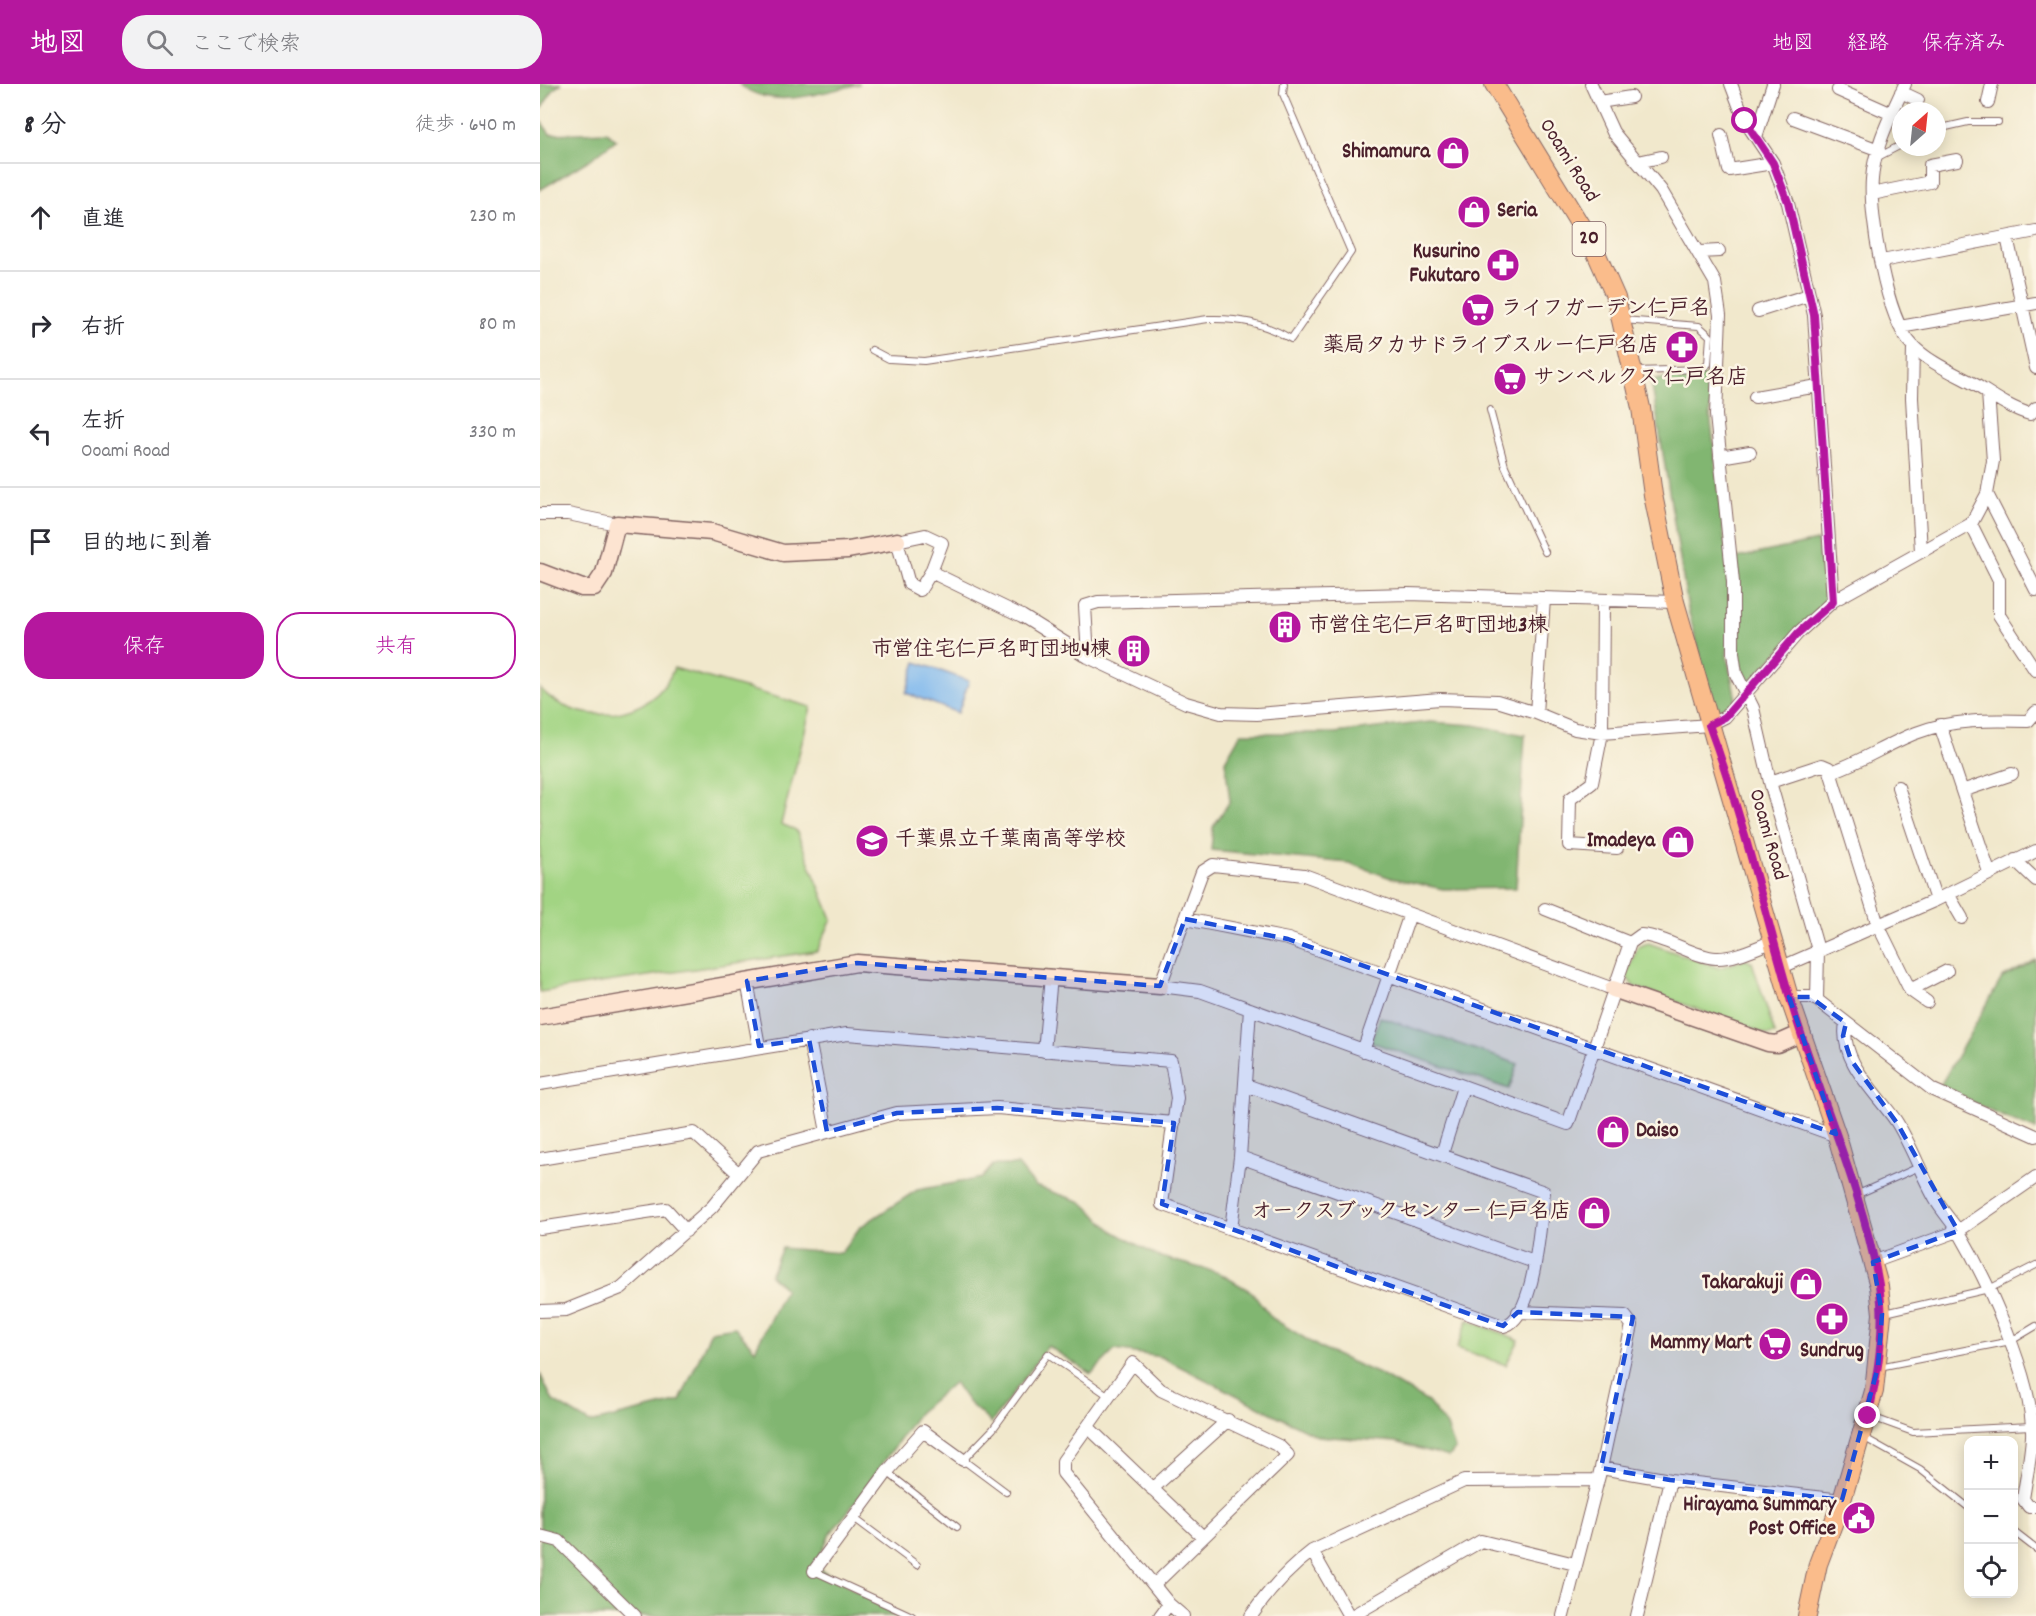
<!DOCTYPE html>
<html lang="ja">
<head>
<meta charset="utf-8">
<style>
  body { margin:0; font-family:Dekko,"Klee One",sans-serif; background:#f2f2f3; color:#2b2b33 }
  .controls { position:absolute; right:18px; bottom:18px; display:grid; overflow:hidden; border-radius:12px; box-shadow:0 3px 15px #0003 }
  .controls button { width:54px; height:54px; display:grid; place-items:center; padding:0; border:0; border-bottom:2px solid #e1e1e2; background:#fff; color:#2b2b33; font:30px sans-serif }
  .compass { position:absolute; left:1352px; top:18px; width:54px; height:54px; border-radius:50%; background:#fff; box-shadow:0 3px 15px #0003; rotate:27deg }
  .stop { position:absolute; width:18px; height:18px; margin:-14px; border:4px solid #b5179e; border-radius:50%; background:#fff }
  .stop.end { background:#b5179e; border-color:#fff; box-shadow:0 2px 6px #0008 }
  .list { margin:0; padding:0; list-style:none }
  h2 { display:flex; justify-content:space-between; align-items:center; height:78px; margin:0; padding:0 24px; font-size:26px }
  h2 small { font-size:20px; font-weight:400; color:#7c7c81 }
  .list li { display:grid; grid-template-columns:39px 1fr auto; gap:18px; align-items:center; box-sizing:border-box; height:108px; padding:0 24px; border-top:2px solid #e1e1e2 }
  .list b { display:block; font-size:22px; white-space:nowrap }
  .list p { margin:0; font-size:20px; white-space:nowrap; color:#7c7c81 }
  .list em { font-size:20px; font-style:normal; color:#7c7c81 }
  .actions { display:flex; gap:12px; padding:18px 24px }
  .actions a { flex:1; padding:14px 0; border:2px solid #b5179e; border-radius:24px; text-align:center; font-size:21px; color:#b5179e }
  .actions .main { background:#b5179e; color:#fff }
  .icon { flex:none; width:33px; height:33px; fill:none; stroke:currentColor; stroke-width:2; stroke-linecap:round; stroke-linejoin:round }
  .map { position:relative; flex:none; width:1496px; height:1532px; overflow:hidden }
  header { display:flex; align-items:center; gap:36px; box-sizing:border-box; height:84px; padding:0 30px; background:#b5179e; color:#fff }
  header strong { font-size:28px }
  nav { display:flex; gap:33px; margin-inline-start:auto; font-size:21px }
  .search { width:420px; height:54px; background:#f2f2f3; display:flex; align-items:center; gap:15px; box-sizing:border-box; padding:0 21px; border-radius:24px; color:#7c7c81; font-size:22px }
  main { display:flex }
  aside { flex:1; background:#fff }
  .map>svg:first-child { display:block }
  .green { fill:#a2d483; stroke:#767a57; stroke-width:1.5 }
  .forest { fill:#81b671; stroke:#666a4e; stroke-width:1.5 }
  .water { fill:#7db7ee; stroke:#646b8c; stroke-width:1.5 }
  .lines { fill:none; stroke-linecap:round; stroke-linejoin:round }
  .lane-casing { stroke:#846563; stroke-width:8 }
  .street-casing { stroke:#846563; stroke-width:14 }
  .secondary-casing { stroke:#846563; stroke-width:19 }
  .primary-casing { stroke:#846563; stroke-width:20 }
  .lane { stroke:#fff; stroke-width:6 }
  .street { stroke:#fff; stroke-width:12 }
  .secondary { stroke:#fde4d1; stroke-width:16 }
  .primary { stroke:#fabc8b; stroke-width:18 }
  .route { stroke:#b5179e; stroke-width:8 }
  .marked { fill:#1d4ed8; fill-opacity:0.2; stroke:#1d4ed8; stroke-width:4.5; stroke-dasharray:12 8; stroke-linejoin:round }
  .labels { text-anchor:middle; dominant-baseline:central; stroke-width:5; stroke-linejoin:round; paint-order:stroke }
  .shield { fill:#fcf5e5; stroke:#7f5f63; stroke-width:1.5 }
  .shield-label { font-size:20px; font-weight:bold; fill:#4a1f2b }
  .poi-label { font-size:21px; font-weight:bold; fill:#4a1f2b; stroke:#fcf5e5; text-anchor:end }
  .street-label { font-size:21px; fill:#4a1f2b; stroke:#fcf5e5 }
</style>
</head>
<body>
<header>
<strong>地図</strong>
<div class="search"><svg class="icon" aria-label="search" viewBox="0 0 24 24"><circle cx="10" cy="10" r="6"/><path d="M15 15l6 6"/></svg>ここで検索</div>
<nav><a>地図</a><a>経路</a><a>保存済み</a></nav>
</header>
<main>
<aside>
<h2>8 分<small>徒歩 · 640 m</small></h2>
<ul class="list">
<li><svg class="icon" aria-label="ahead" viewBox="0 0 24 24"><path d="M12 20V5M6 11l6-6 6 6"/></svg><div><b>直進</b></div><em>230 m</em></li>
<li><svg class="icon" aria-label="right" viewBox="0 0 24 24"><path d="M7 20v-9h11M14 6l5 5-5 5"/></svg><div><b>右折</b></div><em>80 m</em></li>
<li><svg class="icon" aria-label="left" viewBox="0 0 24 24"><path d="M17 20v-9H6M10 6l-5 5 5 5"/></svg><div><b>左折</b><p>Ooami Road</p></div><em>330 m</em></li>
<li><svg class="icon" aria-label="arrive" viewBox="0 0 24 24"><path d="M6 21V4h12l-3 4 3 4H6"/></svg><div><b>目的地に到着</b></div></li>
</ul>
<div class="actions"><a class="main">保存</a><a>共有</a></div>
</aside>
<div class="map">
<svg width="1496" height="1532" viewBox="0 0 1496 1532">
  <rect width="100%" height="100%" fill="#fcf5e5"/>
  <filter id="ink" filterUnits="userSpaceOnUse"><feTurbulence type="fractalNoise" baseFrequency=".0167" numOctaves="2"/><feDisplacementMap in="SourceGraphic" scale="12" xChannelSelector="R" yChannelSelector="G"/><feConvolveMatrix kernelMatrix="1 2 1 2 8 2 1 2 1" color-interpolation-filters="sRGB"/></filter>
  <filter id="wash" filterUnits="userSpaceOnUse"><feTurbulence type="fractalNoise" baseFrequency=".008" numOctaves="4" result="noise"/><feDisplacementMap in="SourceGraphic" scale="24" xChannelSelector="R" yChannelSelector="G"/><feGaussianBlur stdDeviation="1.35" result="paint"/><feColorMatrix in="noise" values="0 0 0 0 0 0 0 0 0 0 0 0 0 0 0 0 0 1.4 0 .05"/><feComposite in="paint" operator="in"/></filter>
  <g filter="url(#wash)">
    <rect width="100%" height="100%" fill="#f1e8cc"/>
    <!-- green -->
    <path class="green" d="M134 584 271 623 241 740 256 746 292 835 277 867 0 908V604C36 645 114 638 134 584Z
      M1108 859 1179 884 1207 875 1212 878 1235 950 1228 951 1093 902 1086 892 1098 863Z
      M840 933 978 980 969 1005 831 958Z
      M928 1236 979 1256 966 1281 917 1264Z"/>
    <!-- forest -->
    <path class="forest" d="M0 0H21L14 5 0 27Z
      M199 0H320C281 8 233 28 199 0Z
      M0 36 10 50 67 48 76 56 51 75 0 106Z
      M1173 291 1170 328 1187 478 1190 540 1187 572 1196 615 1183 630 1175 629 1148 525 1111 296Z
      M1277 457 1286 517 1207 601 1197 572 1202 534 1196 474Z
      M890 638 934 641 985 651 976 804 903 805 851 794 809 779 671 766 673 743 690 717 685 677 701 649H794Z
      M1496 876V1046L1450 1027 1400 1002 1462 894Z
      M453 1081H478L495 1102 542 1118 573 1147 617 1172 679 1189 712 1208 732 1234 782 1265 841 1291 888 1318 907 1342 915 1365 909 1373 856 1358 777 1352 621 1273 575 1266 551 1290 508 1262 451 1339 428 1318 414 1298 378 1329 318 1415 290 1450 275 1482 357 1532H0V1290L13 1317 50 1339 140 1317 171 1247 195 1243 215 1266 245 1205 230 1191 242 1164 301 1169 320 1143 377 1106 442 1094Z"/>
    <!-- water -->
    <path class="water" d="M376 578 429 597 418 629 366 609Z"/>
  </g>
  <g filter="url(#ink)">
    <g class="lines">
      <defs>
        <path id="lane" d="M1397 45 1428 38H1458
          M1336 74 1361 61
          M1083 236 1159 242 1170 252 1168 280 1162 285 1096 287
          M332 266 349 275 384 277 668 235C699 234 724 239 751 255L811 168 743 10 744 0
          M950 326 965 382 1005 468
          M1316 1111 1379 1083
          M1345 1229 1449 1205 1496 1181
          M1339 1283 1471 1257 1496 1242
          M1329 1332 1373 1348 1491 1342
          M1323 1353 1380 1385 1428 1423
          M347 1388 417 1443
          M466 1408 423 1376 453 1345 508 1270 569 1312
          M314 1434 377 1481
          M1474 1448 1496 1465
          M274 1487 372 1532"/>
        <path id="street" d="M1051 0 1073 48 1121 106 1175 198 1180 231 1176 331 1193 498V569L1196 590 1213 624 1230 698 1278 866 1277 916
          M1191 0 1205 37 1233 79 1248 119 1274 231 1293 517
          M1365 0C1352 29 1334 63 1332 95 1329 131 1346 235 1372 261 1388 278 1414 289 1434 300 1452 311 1469 324 1490 330L1496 324
          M1298 6 1352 30
          M1361 8 1378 16
          M1059 18 1091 13
          M1448 18 1452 0
          M1253 34 1339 66
          M1181 51 1189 86 1233 79
          M1216 53 1233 0
          M1098 78 1121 73
          M1332 110 1390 98V81L1417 76
          M1467 153 1496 284
          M1160 168 1179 167
          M1342 177 1496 147
          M1218 227 1269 211
          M1360 243 1496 219
          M1373 263 1372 314 1381 467
          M1215 313 1278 302
          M1180 373 1210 368
          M1447 410 1496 506
          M0 430H28L77 440
          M1431 440 1459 496V531L1495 586
          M385 451 402 459 391 488 380 506 369 500 357 457Z
          M391 488 482 532 548 573 646 619 681 629 717 630 900 615 957 617 996 629 1035 645 1062 649 1169 641 1185 633 1258 549 1293 517 1431 440 1447 410 1453 377 1448 309
          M1063 516 1062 649 1052 699 1030 715 1029 761 1077 764
          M548 573 545 522 558 518 868 510 1135 518
          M996 629 1004 515
          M1400 641 1449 788
          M1291 688C1321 678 1347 660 1376 649 1411 635 1451 636 1488 637L1496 628
          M1230 698 1282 681 1289 684 1338 841 1370 906 1387 918
          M1358 703 1396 816
          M1422 707 1472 690
          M1475 776 1496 796
          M1408 810 1422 834
          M1005 825 1090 859
          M645 835 748 855 1297 1052
          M1242 883 1396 816 1496 767
          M207 897 219 962
          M1073 905 764 791 673 781 662 788 620 902 660 907 1028 1040 1090 859 1101 851C1127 853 1153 873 1176 874 1194 875 1217 863 1234 857
          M1370 906 1407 887
          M1249 913H1270L1277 916 1393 1006 1496 1052
          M1306 939C1299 977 1336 1008 1356 1037 1372 1062 1382 1093 1397 1118 1404 1129 1412 1138 1419 1148 1447 1196 1494 1296 1492 1352 1491 1373 1486 1394 1483 1415L1489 1423H1496
          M269 955 287 1048
          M504 967 511 893
          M823 967 870 830
          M0 1000 307 950 631 977 637 1014 622 1120 691 1145
          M706 1001 1004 1108C1000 1136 996 1236 963 1242L691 1145 700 1073 710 925
          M902 1070 923 1003
          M700 1073 994 1178
          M0 1075 154 1049 199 1090
          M0 1144 126 1125 146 1147
          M1333 1178 1418 1147 1496 1093
          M0 1227 26 1226 81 1204 172 1123 218 1067 357 1029 457 1024 634 1039
          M978 1228 1085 1232 1092 1241 1061 1384 1023 1532
          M548 1343 663 1453
          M1061 1384 1130 1396 1302 1416
          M612 1405 688 1336
          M0 1452 19 1457 95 1532
          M772 1467 809 1532
          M274 1487 347 1388 383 1347 423 1376
          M614 1501 748 1371 739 1362 621 1306 593 1279 523 1377V1389L629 1520 643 1532
          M620 1532 629 1520
          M711 1532C729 1506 747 1486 772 1467L924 1397 1058 1396
          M812 1532 941 1457 1035 1480
          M1097 1532 1130 1396"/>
        <path id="secondary" d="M0 488 42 504H54L64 489 77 440 172 448 243 469 308 466 357 457
          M1073 905 1228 959 1237 960 1262 949
          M0 933 317 879 620 902"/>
        <path id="primary" d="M954 0 1053 162 1076 214 1101 324 1113 411 1135 518 1249 913 1297 1052 1339 1202 1342 1230 1334 1307 1302 1416 1278 1480 1267 1532"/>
      </defs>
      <!-- lane casing -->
      <use href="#lane" class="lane-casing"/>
      <!-- street casing -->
      <use href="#street" class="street-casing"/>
      <!-- secondary casing -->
      <use href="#secondary" class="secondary-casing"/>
      <!-- primary casing -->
      <use href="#primary" class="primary-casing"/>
      <!-- lane -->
      <use href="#lane" class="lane"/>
      <!-- street -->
      <use href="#street" class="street"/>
      <!-- secondary -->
      <use href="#secondary" class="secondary"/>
      <!-- primary -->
      <use href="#primary" class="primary"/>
    </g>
  </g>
  <g class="lines" filter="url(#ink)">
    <!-- route -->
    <path class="route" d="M1205 37 1233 79 1248 118 1274 231 1293 518 1258 549 1185 633 1169 641C1202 729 1223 822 1249 911 1277 1008 1322 1102 1339 1201 1346 1244 1338 1291 1328 1332"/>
  </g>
  <!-- marked area -->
  <path class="marked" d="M645 835 748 855 1296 1050 1249 913H1270L1306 939 1303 952 1311 976 1357 1039 1418 1147 1333 1178 1342 1230 1338 1283 1302 1416 1130 1396 1061 1384 1093 1233 978 1228 963 1242 622 1120 634 1039 457 1024 357 1029 287 1048 269 955 219 962 207 897 317 879 620 902Z"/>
  <!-- icons -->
  <defs>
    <symbol id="shop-disc" viewBox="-11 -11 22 22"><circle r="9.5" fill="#b5179e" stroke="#fcf5e5"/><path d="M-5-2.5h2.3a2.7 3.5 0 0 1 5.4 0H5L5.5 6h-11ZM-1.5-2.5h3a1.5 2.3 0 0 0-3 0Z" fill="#fff"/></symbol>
    <symbol id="pharmacy-disc" viewBox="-11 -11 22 22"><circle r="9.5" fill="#b5179e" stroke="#fcf5e5"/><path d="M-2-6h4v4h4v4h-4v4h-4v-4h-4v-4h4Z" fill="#fff"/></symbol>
    <symbol id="supermarket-disc" viewBox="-11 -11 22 22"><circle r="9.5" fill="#b5179e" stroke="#fcf5e5"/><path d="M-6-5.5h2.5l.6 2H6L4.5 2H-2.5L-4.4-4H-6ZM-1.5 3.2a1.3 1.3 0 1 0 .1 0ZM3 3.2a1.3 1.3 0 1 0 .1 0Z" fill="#fff"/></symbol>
    <symbol id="building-disc" viewBox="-11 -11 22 22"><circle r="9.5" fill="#b5179e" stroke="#fcf5e5"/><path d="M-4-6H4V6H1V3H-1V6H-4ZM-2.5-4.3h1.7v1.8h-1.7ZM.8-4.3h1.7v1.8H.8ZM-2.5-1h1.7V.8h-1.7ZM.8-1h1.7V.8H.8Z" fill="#fff"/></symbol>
    <symbol id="school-disc" viewBox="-11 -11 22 22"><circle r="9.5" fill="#b5179e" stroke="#fcf5e5"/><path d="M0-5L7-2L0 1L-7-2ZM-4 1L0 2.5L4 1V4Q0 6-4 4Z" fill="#fff"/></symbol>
    <symbol id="civic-disc" viewBox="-11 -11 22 22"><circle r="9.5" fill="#b5179e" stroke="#fcf5e5"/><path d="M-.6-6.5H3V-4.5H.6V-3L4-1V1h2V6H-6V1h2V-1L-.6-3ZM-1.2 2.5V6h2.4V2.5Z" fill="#fff"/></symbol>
  </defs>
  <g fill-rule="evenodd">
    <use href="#shop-disc" x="894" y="50" width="38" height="38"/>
    <use href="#shop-disc" x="915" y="109" width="38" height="38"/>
    <use href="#pharmacy-disc" x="944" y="162" width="38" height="38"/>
    <use href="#supermarket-disc" x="919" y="207" width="38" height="38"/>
    <use href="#pharmacy-disc" x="1123" y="244" width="38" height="38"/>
    <use href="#supermarket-disc" x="951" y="276" width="38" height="38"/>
    <use href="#building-disc" x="726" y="524" width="38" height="38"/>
    <use href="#building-disc" x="575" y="548" width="38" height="38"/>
    <use href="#school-disc" x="313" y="738" width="38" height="38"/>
    <use href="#shop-disc" x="1119" y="739" width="38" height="38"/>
    <use href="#shop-disc" x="1054" y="1029" width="38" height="38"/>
    <use href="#shop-disc" x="1035" y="1110" width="38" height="38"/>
    <use href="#shop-disc" x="1247" y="1181" width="38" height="38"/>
    <use href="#pharmacy-disc" x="1273" y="1216" width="38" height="38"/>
    <use href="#supermarket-disc" x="1216" y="1241" width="38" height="38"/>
    <use href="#civic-disc" x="1300" y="1415" width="38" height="38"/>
  </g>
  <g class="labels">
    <!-- shield labels -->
    <rect class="shield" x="1032.5" y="138" width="33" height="34" rx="4.5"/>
    <g class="shield-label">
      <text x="1049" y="155">20</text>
    </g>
    <!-- poi labels -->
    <g class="poi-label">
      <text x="890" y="69">Shimamura</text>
      <text x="957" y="128" text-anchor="start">Seria</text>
      <text x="940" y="169">Kusurino<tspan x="940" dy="24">Fukutaro</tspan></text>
      <text x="961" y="226" text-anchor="start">ライフガーデン仁戸名</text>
      <text x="1119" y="263">薬局タカサドライブスルー仁戸名店</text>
      <text x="993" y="295" text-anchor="start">サンベルクス 仁戸名店</text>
      <text x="768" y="543" text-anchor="start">市営住宅仁戸名町団地3棟</text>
      <text x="571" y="567">市営住宅仁戸名町団地4棟</text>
      <text x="355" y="757" text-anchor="start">千葉県立千葉南高等学校</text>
      <text x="1115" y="758">Imadeya</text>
      <text x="1096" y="1048" text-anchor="start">Daiso</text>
      <text x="1031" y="1129">オークスブックセンター 仁戸名店</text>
      <text x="1243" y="1200">Takarakuji</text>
      <text x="1212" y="1260">Mammy Mart</text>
      <text x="1292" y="1268" text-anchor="middle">Sundrug</text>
      <text x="1296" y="1422">Hirayama Summary<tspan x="1296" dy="24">Post Office</tspan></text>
    </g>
    <!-- street labels -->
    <g class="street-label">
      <text transform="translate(1028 77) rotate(58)">Ooami Road</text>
      <text transform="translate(1227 751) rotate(74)">Ooami Road</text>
    </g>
  </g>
</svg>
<div class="controls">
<button>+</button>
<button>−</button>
<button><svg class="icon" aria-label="locate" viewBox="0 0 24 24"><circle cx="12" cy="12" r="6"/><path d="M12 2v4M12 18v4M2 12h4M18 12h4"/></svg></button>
</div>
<svg class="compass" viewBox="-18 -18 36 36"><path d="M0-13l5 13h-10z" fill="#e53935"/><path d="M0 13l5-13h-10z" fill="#7c7c81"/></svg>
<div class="stop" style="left:1205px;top:37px"></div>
<div class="stop end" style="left:1328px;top:1332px"></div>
</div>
</main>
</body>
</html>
